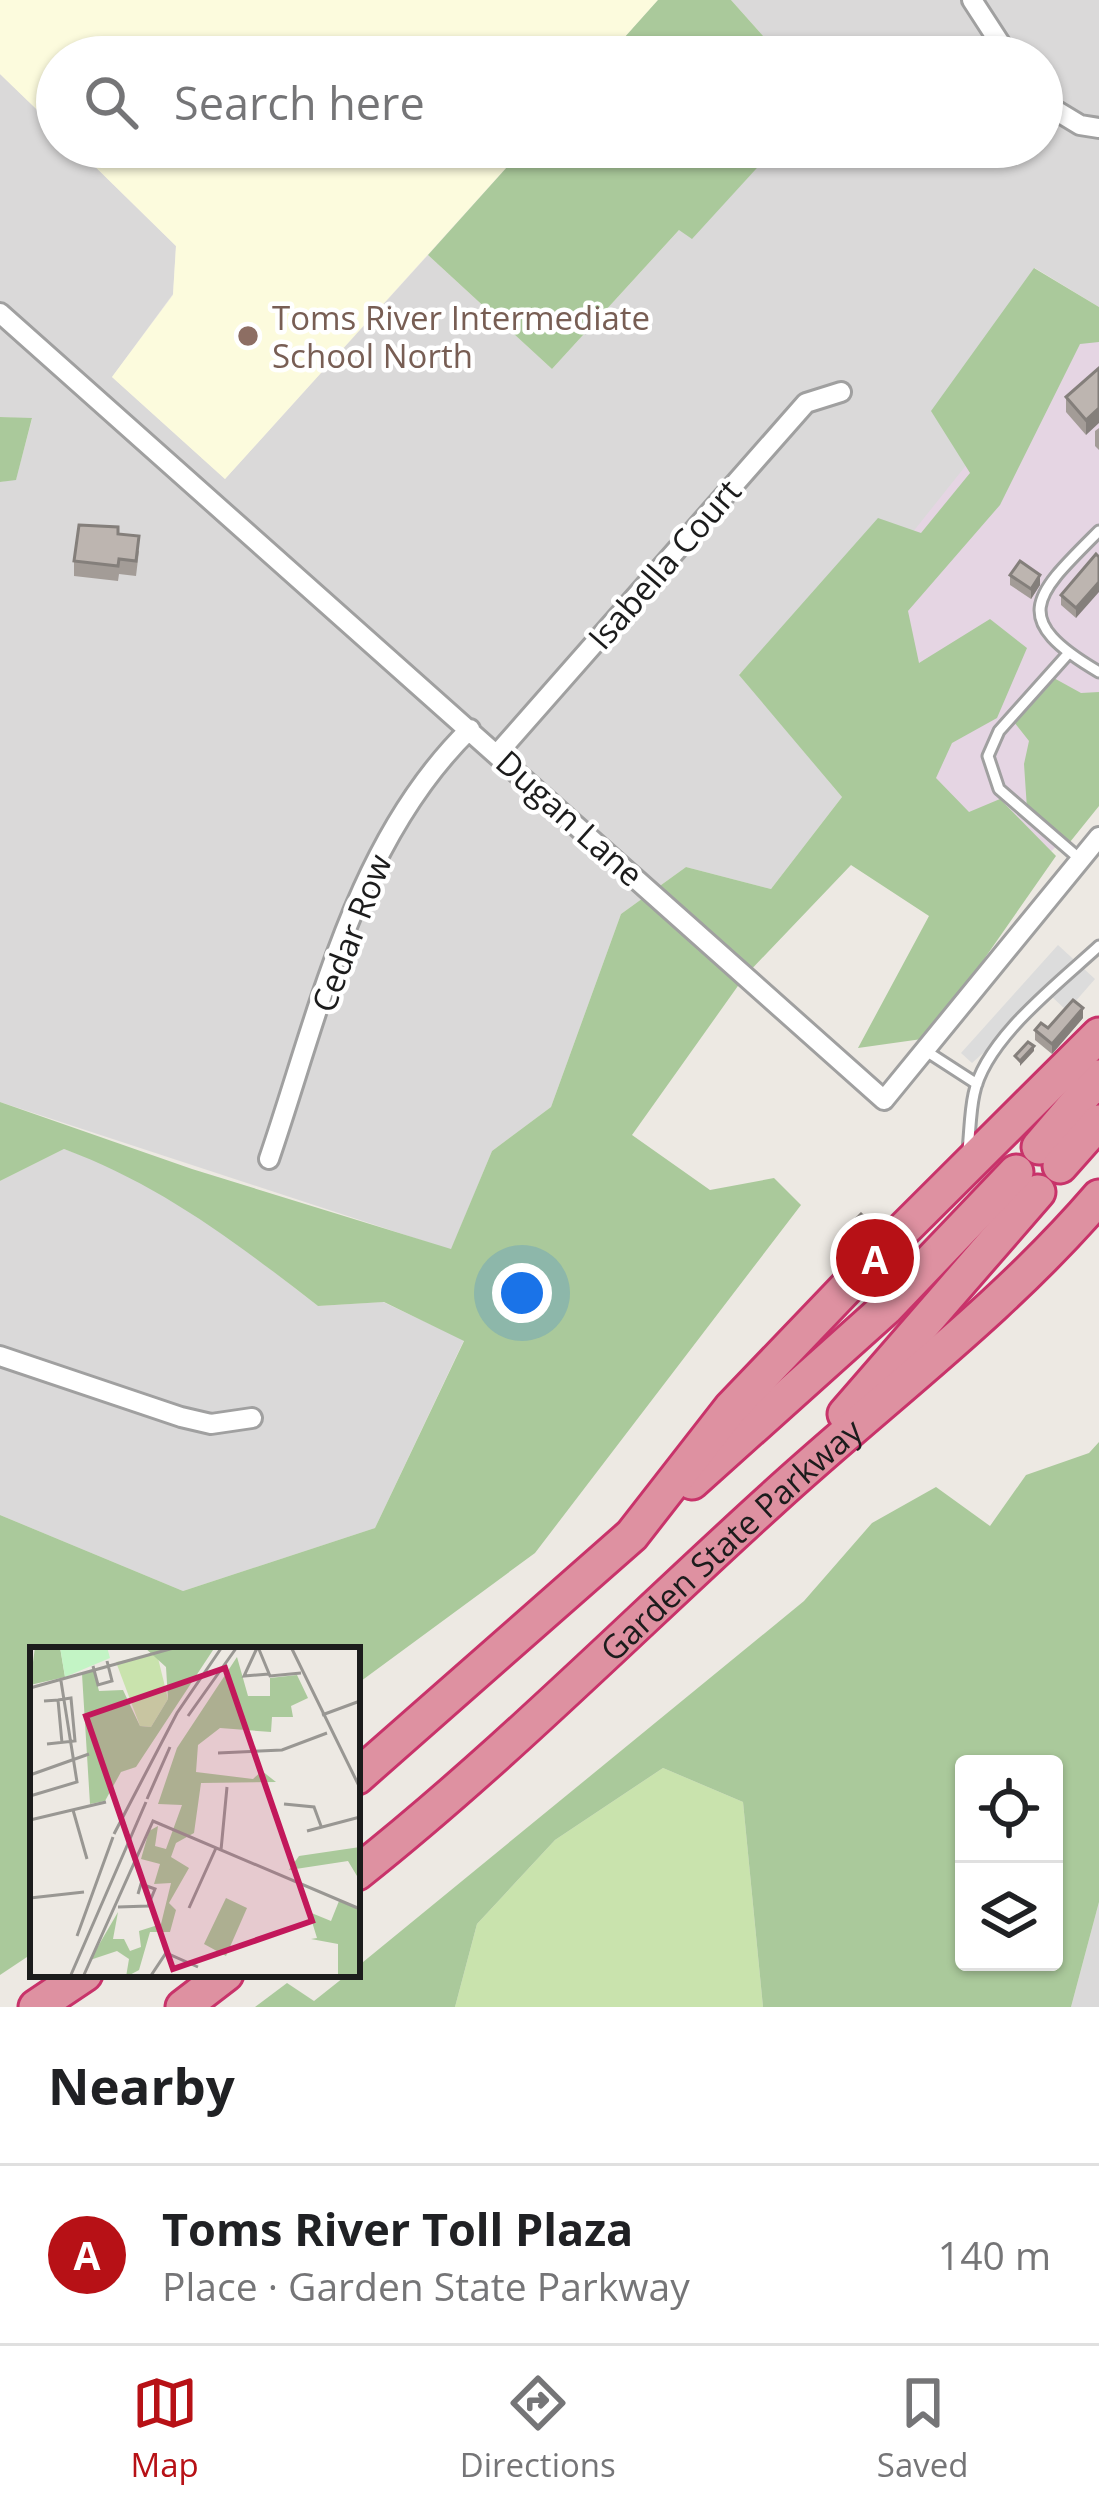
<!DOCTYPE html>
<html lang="en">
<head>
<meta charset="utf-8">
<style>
  body { margin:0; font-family:"Open Sans",sans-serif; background:#f2f2f2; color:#202124 }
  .controls { position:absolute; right:36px; bottom:36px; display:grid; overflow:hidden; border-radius:12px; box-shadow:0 3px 9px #0004 }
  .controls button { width:108px; height:108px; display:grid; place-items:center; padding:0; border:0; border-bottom:3px solid #e0e0e0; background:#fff; color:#202124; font:60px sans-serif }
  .you { position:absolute; left:522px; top:1293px; width:42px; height:42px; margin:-30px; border:9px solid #fff; border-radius:50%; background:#1a73e8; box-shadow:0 0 0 18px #1a73e833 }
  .badge { display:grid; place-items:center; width:78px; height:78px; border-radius:50%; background:#b71116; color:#fff; font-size:39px; font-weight:700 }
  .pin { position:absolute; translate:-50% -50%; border:6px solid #fff; box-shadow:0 3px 12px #0006 }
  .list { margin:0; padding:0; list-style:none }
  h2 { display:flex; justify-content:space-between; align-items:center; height:156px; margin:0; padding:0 48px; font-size:51px }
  h2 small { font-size:39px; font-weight:400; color:#757577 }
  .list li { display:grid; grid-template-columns:78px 1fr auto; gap:36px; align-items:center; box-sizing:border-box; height:180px; padding:0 48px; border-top:3px solid #e0e0e0 }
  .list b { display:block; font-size:45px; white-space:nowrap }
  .list p { margin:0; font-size:39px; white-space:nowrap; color:#757577 }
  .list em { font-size:39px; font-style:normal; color:#757577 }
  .icon { flex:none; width:66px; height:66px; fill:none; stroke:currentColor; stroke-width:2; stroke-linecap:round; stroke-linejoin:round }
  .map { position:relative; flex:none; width:1099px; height:2007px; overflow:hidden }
  .search { position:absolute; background:#fff; box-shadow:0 3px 9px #0004; left:36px; right:36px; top:36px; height:132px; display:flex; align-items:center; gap:30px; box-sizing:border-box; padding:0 42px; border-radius:66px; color:#757577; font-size:45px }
  .sheet { height:336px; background:#fff }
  nav { display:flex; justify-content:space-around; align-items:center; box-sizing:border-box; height:168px; border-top:3px solid #e0e0e0; background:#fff; font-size:33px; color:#757577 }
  nav a { display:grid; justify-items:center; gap:6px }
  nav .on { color:#b71116 }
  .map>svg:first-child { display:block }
  .residential { fill:#dad9d9 }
  .industrial { fill:#e5d5e3 }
  .education { fill:#fcfbdd }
  .grass { fill:#c9e3ad }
  .forest { fill:#aac99b; fill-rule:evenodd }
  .parking { fill:#dcdcdc }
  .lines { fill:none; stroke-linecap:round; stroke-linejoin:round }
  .lane-casing { stroke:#a0a0a0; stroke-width:15 }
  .street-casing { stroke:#a0a0a0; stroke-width:24 }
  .highway-casing { stroke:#c8336a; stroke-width:39 }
  .lane { stroke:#fff; stroke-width:9 }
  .street { stroke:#fff; stroke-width:18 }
  .highway { stroke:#de91a1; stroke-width:33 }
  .wall { fill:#a39c97 }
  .shaded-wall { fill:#847f7b }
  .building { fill:#bdb5b0; stroke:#847f7b; stroke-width:3 }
  .education-dot { fill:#8d6e63; stroke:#fff; stroke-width:4.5 }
  .labels { text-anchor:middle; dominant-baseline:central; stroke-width:9; stroke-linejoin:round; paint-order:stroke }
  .education-label { font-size:33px; fill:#785e54; stroke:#fff; text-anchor:start }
  .street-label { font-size:33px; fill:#1c1c1c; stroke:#fff }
  .inset-road { fill:none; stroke:#999793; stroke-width:3 }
  .view { fill:#c2185b; fill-opacity:0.15; stroke:#c2185b; stroke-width:6 }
  .inset-edge { fill:none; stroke:#1c1c1c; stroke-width:6 }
</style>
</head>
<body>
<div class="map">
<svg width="1099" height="2007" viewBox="0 0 1099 2007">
  <rect width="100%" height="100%" fill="#ede9e3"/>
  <!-- residential -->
  <path class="residential" d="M731 0H1099V307L1035 268 970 472 921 534 739 674 842 797 771 889 686 867 621 914 551 1107 492 1151 451 1250 0 1102V482L16 479 32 419 0 417V74L57 129V147H75L176 246 173 294 112 377 225 479 428 255 552 369 680 229 692 238 776 147H1042V57H782Z
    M64 1149 130 1173 215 1226 318 1306 383 1302 464 1340 375 1528 183 1591 0 1515V1181Z
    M1099 1902V2007H1071Z"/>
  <!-- industrial -->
  <path class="industrial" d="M1078 325 1099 336V803L1008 895 790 686Z"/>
  <!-- education -->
  <path class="education" d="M0 0H658L607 57H57V129L0 74Z
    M75 147H525L225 479 112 377 173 295 176 246Z"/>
  <!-- grass -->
  <path class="grass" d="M663 1768 743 1802 763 2007H455L477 1924 555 1840Z"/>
  <!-- forest -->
  <path class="forest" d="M658 0H731L782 57H607Z
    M525 147H776L692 239 679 230 552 369 428 255Z
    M1034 268 1099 307V342L1080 344 1000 505 908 611 919 663 990 619 1027 648 997 718 952 743 936 778 969 812 1000 799 1056 856 929 1038 858 1048 929 916 851 865 745 976 632 1135 710 1190 774 1178 801 1205 535 1553 357 1684V1650H33V1953L0 1975V1515L183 1591 375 1528 464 1341 384 1302 318 1306C237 1243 161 1185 64 1149L0 1181V1102L192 1169 451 1249 492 1151 551 1107 621 914 686 867 771 889 842 797 739 675 878 518 921 533 970 473 931 411Z
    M0 417 32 418 16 480 0 482Z
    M1052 677 1081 693 1099 692V806L1070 842 1027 809 1024 764 1029 741 1014 722Z
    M1099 1442V1902L1071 2007H763L743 1802 663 1768 555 1840 477 1924 455 2007H255L287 1983 314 2001 348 1974H357V1967L804 1601 872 1523 936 1487 990 1526 1026 1475 1089 1453ZM964 1764H1054V1962H964Z"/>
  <!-- parking -->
  <path class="parking" d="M1058 945 1095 979 1067 1011 1049 994 972 1063 961 1053Z"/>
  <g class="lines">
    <defs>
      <path id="lane" d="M1099 531C1035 595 1007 618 1099 672
        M1067 655 999 731 988 756 999 789 1081 860
        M926 1051 977 1084
        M968 1150C970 1132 970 1112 974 1094 985 1039 1059 983 1099 946"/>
      <path id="street" d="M972 0 1009 57
        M1042 102 1080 125 1099 128
        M0 313 884 1100 1099 837
        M498 753 806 403 841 392
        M269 1159C320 1010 355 841 470 729
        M0 1356 181 1417 211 1424 252 1418"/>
      <g id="highway">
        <path d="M1039 1147 1099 1077"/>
        <path d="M1060 1166 1099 1122"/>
        <path d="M883 1250 1099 1035"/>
        <path d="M845 1414 1038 1192"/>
        <path d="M692 1482 886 1308 1016 1172"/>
        <path d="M357 1777 632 1535 731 1408 867 1266"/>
        <path id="s1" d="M357 1873C503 1757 633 1625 771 1500 881 1399 1001 1311 1099 1197"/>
        <path d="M36 2007 85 1974"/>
        <path d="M183 2007 226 1974"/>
      </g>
    </defs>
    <!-- lane casing -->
    <use href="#lane" class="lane-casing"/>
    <!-- street casing -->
    <use href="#street" class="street-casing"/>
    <!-- highway casing -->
    <use href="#highway" class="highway-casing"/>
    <!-- lane -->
    <use href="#lane" class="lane"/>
    <!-- street -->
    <use href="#street" class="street"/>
    <!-- highway -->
    <use href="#highway" class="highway"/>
  </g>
  <!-- wall -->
  <path class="wall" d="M1099 368 1086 435 1066 412V397Z
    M1099 428V450L1095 446V431Z
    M118 534 139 551 136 576 119 574 118 581 74 576V561Z
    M1096 554 1076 618 1061 605V595Z
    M1010 575 1040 585 1031 599 1010 585Z
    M1083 1018 1052 1054 1035 1040V1030L1048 1028Z
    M845 1230 902 1268 887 1284 845 1245Z"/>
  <!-- shaded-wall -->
  <path class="shaded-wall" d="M1099 408V423L1086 435V420Z
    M1040 575V585L1031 599V589Z
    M1099 582V592L1076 618V608Z
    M1083 1008V1018L1052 1054V1044Z
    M1034 1046V1051L1020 1066V1061Z
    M902 1253V1268L887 1284V1269Z"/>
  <!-- building -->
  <path class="building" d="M1099 368V408L1086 420 1066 397Z
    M79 525 118 527V534L139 536 136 561 119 559 118 566 74 561Z
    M1096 554 1099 557V582L1076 608 1061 595Z
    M1020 561 1040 575 1031 589 1010 575Z
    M1073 1000 1083 1008 1052 1044 1035 1030 1041 1023 1048 1028Z
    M1028 1042 1034 1046 1020 1061 1015 1056Z
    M861 1214 902 1253 887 1269 845 1230Z"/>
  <!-- markers -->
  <circle class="education-dot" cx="248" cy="336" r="12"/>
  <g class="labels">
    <!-- education labels -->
    <g class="education-label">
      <text x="272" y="317">Toms River Intermediate<tspan x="272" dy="38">School North</tspan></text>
    </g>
    <!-- street labels -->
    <g class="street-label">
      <text transform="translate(664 564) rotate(-49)">Isabella Court</text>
      <text transform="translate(570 818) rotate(42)">Dugan Lane</text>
      <text transform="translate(351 933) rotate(-69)">Cedar Row</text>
      <text stroke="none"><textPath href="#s1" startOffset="501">Garden State Parkway</textPath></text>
    </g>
  </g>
  <!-- overview -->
  <g transform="translate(30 1647)">
    <rect width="330" height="330" fill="#ede9e3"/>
    <path d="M127 7 138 52 121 80 110 79 86 15Z" fill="#c9e3ad"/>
    <path d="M5 0H30L35 30 0 38ZM114 0H185L106 120 91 125 75 154 60 157 52 27 63 22 69 44 93 43 110 79 121 80 138 52 136 20ZM207 10 218 49H240V31L267 28 278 51 261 59 263 70H242L241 85 190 81 168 98 166 125 223 132 232 124 246 135 171 136 164 186 146 196 141 210 159 221 139 256 146 263 140 285H120L109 323 96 330 99 312 87 304 60 313 88 265 83 292H94L100 304 111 300 109 284 131 277 141 236 124 237 130 217 111 212 119 184 128 179 125 199 136 202 152 158 128 157 147 101ZM330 200V234L318 214 259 223 269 209ZM196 251 217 261 196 309 174 297ZM309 254 330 263V330H308V297L281 292 287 291 279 265 301 274Z" fill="#aac99b"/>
    <path d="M30 0H77L80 11 35 30Z" fill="#c3f4c5"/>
    <path class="inset-road" d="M228 0 240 29 271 26M261 0 330 141M227 1 214 29 239 27M63 19 68 38 82 34 77 14M0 41 147 0M14 54 28 53 32 96M292 68 330 54M158 69 207 0M17 97 45 94 41 51 28 53M188 106 252 103 297 86M0 128 59 107M0 149 47 135 31 34M117 152 140 100M254 157 284 160 291 179M43 163 57 212M0 173 76 155M277 184 330 170M84 187 147 66 192 0M191 203 197 140M0 251 54 245M88 260 118 259 125 242 111 237 108 247M159 261 186 201M47 289 83 190M40 330 116 155M53 330 123 174 330 262M120 330 136 306 168 320"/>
    <path class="view" d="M195 21 282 274 143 322 56 69Z"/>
    <rect width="330" height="330" class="inset-edge"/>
  </g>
</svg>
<div class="controls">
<button><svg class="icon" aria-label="locate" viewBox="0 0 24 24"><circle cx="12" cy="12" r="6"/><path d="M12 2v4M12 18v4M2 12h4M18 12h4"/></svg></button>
<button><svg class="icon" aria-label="layers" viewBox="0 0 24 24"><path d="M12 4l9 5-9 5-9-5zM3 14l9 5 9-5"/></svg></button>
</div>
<div class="you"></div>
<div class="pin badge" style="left:875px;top:1258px">A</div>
<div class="search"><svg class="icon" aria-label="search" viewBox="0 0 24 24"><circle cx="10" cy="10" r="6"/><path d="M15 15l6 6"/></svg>Search here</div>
</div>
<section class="sheet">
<h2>Nearby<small></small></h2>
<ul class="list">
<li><span class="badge">A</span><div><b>Toms River Toll Plaza</b><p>Place · Garden State Parkway</p></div><em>140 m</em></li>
</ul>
</section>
<nav>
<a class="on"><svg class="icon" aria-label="map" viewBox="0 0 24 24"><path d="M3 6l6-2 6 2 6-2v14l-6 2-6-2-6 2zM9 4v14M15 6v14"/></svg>Map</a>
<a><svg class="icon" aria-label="directions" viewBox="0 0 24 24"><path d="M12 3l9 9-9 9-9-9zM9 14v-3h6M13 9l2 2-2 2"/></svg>Directions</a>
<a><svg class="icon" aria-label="saved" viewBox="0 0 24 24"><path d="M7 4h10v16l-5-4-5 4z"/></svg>Saved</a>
</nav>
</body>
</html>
